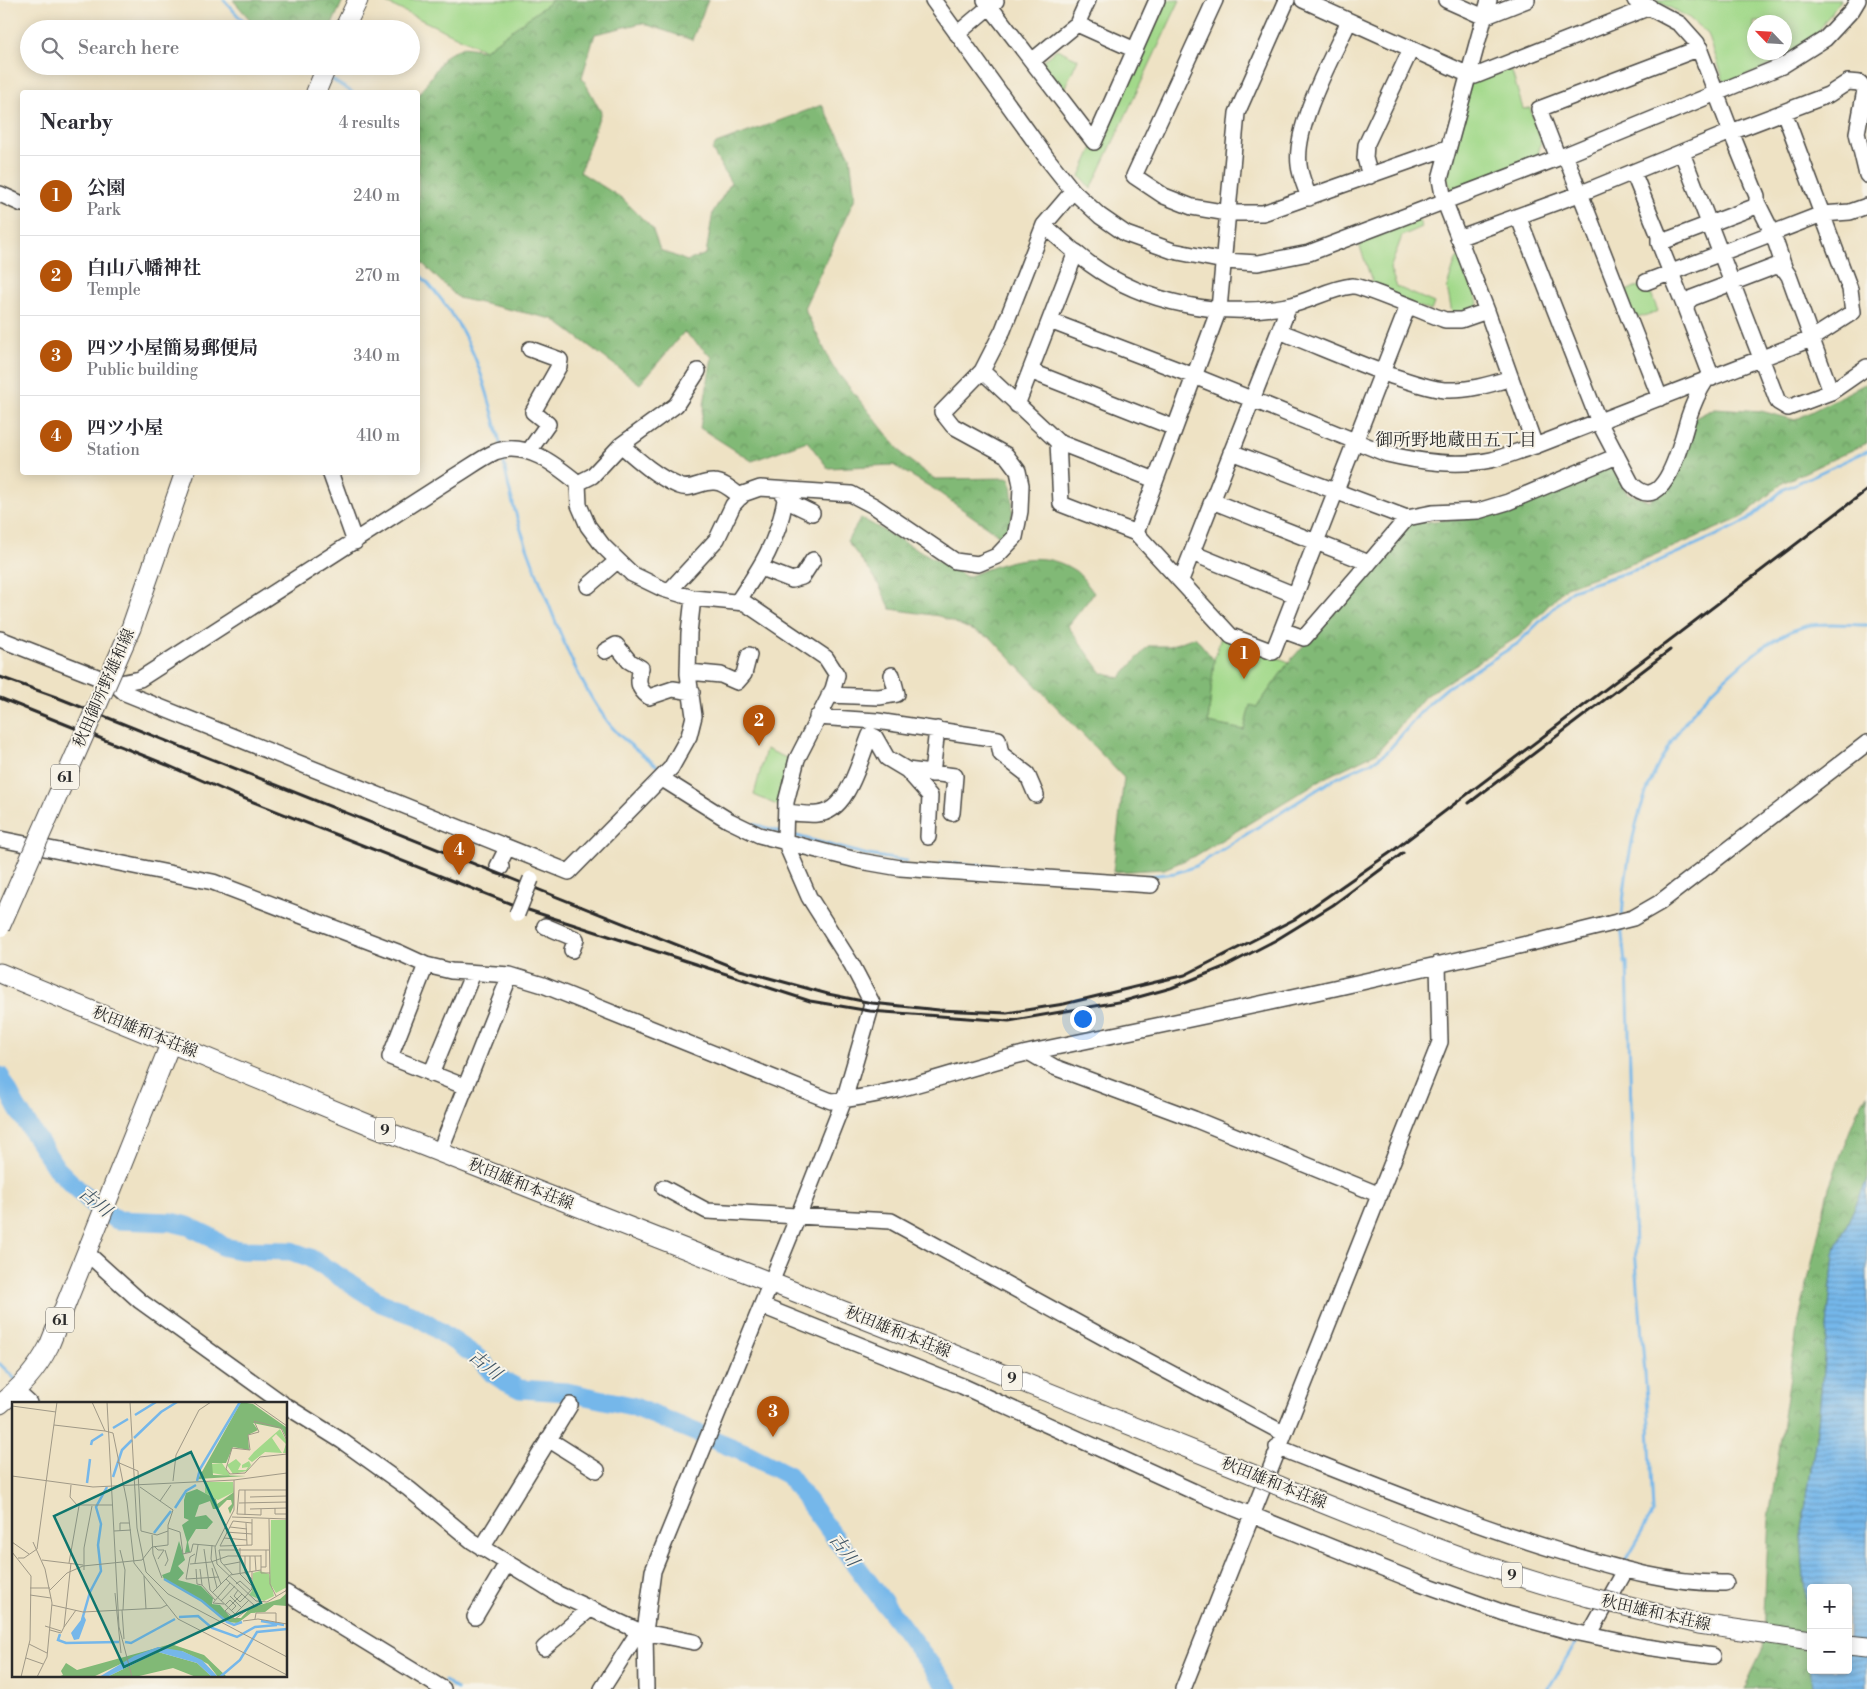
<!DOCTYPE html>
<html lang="en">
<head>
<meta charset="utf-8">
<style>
  body { margin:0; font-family:"Libre Bodoni","Noto Serif JP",serif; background:#f7f7f7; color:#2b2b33 }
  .controls { position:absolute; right:15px; bottom:15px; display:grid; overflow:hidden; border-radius:5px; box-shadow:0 2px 12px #0003 }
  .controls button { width:45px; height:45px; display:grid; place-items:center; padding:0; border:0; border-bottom:1px solid #e1e1e2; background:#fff; color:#2b2b33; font:25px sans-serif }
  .compass { position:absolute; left:1747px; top:15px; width:45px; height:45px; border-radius:50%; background:#fff; box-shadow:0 2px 12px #0003; rotate:295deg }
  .you { position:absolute; left:1082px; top:1018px; width:18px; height:18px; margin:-12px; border:4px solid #fff; border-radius:50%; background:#1a73e8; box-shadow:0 0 0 8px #1a73e833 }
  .badge { display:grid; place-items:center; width:32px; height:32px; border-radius:50%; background:#b45309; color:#fff; font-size:16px; font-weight:700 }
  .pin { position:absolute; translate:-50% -41px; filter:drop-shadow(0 1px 2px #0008) }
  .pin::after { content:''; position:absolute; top:26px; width:18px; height:15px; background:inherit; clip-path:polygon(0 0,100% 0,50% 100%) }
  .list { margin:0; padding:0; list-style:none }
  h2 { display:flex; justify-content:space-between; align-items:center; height:65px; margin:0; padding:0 20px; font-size:21px }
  h2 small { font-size:16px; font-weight:400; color:#7c7c81 }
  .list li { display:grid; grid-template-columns:32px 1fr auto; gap:15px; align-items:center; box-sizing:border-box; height:80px; padding:0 20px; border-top:1px solid #e1e1e2 }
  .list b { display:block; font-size:19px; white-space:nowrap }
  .list p { margin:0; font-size:16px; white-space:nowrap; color:#7c7c81 }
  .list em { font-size:16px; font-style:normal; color:#7c7c81 }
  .icon { flex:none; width:28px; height:28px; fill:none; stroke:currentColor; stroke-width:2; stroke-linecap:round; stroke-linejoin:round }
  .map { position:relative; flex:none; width:1867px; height:1689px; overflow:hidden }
  .search { position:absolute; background:#fff; box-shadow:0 2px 12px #0003; left:20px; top:20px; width:400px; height:55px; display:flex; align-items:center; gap:12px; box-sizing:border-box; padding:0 18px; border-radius:28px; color:#7c7c81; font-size:19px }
  .panel { position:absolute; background:#fff; box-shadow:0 2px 12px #0003; left:20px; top:90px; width:400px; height:385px; border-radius:5px }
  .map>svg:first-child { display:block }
  .green { fill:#a2d98a; stroke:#66825a; fill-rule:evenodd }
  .forest { fill:url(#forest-crowns); stroke:#567250 }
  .water { fill:url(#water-rules); stroke:#50718a; fill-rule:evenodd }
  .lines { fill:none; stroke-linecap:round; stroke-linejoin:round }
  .stream { stroke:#75b7ea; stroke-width:3 }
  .river { stroke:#75b7ea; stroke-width:19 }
  .minor-casing { stroke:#484642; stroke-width:18 }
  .major-casing { stroke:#484642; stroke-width:21 }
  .minor { stroke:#fff; stroke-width:15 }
  .major { stroke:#fff; stroke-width:19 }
  .rail { stroke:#2b2b2b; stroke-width:3 }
  .minor-bridge-casing { stroke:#484642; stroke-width:18; stroke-linecap:butt }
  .major-bridge-casing { stroke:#484642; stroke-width:21; stroke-linecap:butt }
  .minor-bridge { stroke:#fff; stroke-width:15 }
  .major-bridge { stroke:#fff; stroke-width:19 }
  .labels { text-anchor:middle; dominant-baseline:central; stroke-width:4; stroke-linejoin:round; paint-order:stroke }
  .shield { fill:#f7f3e8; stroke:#686764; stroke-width:1 }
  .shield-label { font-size:15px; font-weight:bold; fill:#2b2b2b }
  .street-label { font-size:16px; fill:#2b2b2b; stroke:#f7f3e8 }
  .neighbourhood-label { font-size:18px; fill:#2b2b2b; stroke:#f7f3e8 }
  .water-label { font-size:18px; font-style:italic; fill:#415564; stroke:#f7f3e8 }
  .inset-river { fill:none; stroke:#75b7ea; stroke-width:2.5 }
  .inset-road { fill:none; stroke:#a09987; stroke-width:1 }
  .view { fill:#0f766e; fill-opacity:0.15; stroke:#0f766e; stroke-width:2.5 }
  .inset-edge { fill:none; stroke:#2b2b2b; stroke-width:2.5 }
</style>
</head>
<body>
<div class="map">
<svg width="1867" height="1689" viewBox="0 0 1867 1689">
  <defs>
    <pattern id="forest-crowns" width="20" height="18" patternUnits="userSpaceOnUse" patternTransform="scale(1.25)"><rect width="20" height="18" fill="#81b976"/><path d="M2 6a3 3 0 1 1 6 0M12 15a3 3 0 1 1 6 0" fill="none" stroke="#6a9761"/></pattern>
    <pattern id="water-rules" width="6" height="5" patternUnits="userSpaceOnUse" patternTransform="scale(1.25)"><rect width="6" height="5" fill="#75b7ea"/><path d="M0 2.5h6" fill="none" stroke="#6095be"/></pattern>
  </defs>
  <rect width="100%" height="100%" fill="#f7f3e8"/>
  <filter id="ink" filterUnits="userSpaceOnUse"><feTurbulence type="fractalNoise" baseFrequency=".02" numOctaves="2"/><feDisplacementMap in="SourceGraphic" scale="10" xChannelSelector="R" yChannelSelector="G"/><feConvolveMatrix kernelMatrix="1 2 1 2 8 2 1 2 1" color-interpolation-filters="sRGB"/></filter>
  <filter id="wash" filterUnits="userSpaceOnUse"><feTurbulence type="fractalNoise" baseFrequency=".0096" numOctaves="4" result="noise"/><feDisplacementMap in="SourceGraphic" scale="20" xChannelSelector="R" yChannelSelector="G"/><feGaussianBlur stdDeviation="1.12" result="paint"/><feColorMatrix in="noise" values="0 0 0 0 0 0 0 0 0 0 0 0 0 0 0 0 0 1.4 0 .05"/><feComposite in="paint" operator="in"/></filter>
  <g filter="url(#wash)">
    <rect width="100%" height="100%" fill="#eee2c4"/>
    <!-- green -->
    <path class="green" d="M380 0H553L485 50Z
      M1160 0H1180L1091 189 1080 176Z
      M1655 0H1840L1811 42 1784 60 1725 84 1708 34 1688 17ZM1754 22H1784V52H1754Z
      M1057 49 1078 59 1064 89 1044 67 1043 61Z
      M1507 70 1512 72 1523 109 1530 108 1541 141 1538 155 1452 191 1445 174 1470 84Z
      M1418 219 1422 227 1402 236 1390 269 1397 287 1434 303 1431 311 1361 285 1372 281 1359 244Z
      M1460 257 1478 302 1475 310 1458 314 1452 313 1447 287 1456 259Z
      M1645 285 1649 288 1658 311 1632 320 1622 293 1635 287Z
      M1221 637 1289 662 1257 707 1250 706 1244 730 1208 723 1214 660Z
      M766 749 791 760 779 806 754 795Z"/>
    <!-- forest -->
    <path class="forest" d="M233 0H343L330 29H262L253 23Z
      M553 0H708L692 40 642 23 595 34 582 77 601 112 580 172 623 199 652 228 660 250 687 261 706 254 713 212 731 183 712 150 716 144 822 105 850 156 855 198 804 308 833 367 905 457 934 479 1010 478C1013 498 1016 522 1004 539L934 489 893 465 828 468 807 441 752 461 700 428 712 357 684 332 640 384 553 319 458 298 418 259V96L445 56 463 47 485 50Z
      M1867 383V443L1784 482 1741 518 1645 559 1566 587 1519 636 1425 696 1378 752 1324 778 1195 856 1164 869 1113 872 1124 778 991 638 939 616 891 609 875 578 847 541 861 518 967 577C1002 563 1038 547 1074 570 1081 574 1088 586 1094 593L1068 626 1102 673 1120 678 1148 646H1170L1195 637 1214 660 1208 723 1244 730 1250 705 1257 707 1289 662 1411 523 1469 518 1595 466 1613 467 1627 493 1649 501 1671 482 1693 419 1715 408 1761 411 1795 420Z
      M1867 1094V1180L1834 1253 1818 1424 1801 1536 1812 1689H1744L1762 1651 1769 1518 1797 1329 1829 1187 1857 1111Z"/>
    <!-- water -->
    <path class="water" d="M1867 1180V1689H1812L1801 1536 1818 1424 1834 1253ZM1811 1588H1848V1670H1811Z"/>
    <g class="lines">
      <!-- stream -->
      <path class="stream" d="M224 0 250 29
        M312 66 318 70
        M329 78 352 92
        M418 273C470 325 485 377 501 447
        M503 455C509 504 528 551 546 597 563 641 579 684 608 722 622 741 644 755 662 770
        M753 824 781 832
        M789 834 868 855 907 861
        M941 863 1084 873
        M1140 877 1175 873 1196 866 1334 779 1376 760 1387 752 1427 705 1448 687 1517 644 1572 590 1650 565 1735 527 1748 520 1784 489 1867 451
        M1622 917C1629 812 1656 736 1738 667 1758 650 1780 633 1806 626 1823 622 1849 625 1867 625
        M1621 925 1625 963 1627 962 1635 1249 1649 1424 1653 1513 1623 1564
        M0 1364 17 1381
        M25 1389 40 1403
        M445 1681 457 1689
        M1548 1689 1579 1638"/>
      <!-- river -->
      <path class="river" d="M0 1076 17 1108 56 1168 94 1205 117 1220 171 1222 188 1226 209 1236 224 1247 240 1250 291 1251 310 1258 381 1303 416 1316 429 1324 480 1359 492 1373 504 1381 520 1389 567 1392 632 1406 748 1454 788 1475 949 1689"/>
    </g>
  </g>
  <g filter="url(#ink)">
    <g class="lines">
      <defs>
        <path id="minor" d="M933 0 1046 157 1073 191 1100 216 1126 234 1173 251 1224 261 1258 263 1309 253 1558 158 1782 66 1825 39 1852 10 1858 0
          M985 0 1094 142 1157 0
          M1215 0 1134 176 1164 196 1192 207 1228 213H1263L1447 148
          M1303 0 1469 75 1475 76 1650 7
          M1446 0 1484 17 1527 0
          M1489 0 1440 179 1444 200 1487 311 1535 446
          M1635 0 1680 24 1697 43 1731 132 1828 95 1848 82 1860 83 1865 90 1857 133 1867 175
          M1077 24 1135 50
          M957 34 996 1
          M1032 61 1077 24 1088 0
          M1682 153 1778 402 1788 408 1831 392 1867 367
          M1565 155 1660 398
          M1558 158 1539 109 1700 48
          M1370 176 1365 158 1366 145 1411 49
          M0 194 22 204
          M1309 198C1306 188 1300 176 1299 165 1294 125 1332 58 1349 21
          M1757 202 1773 234 1785 270
          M1518 216 1599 422 1631 483C1664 521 1682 439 1688 419 1693 404 1698 392 1706 380
          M1044 225C1059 238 1074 252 1090 264 1145 304 1221 318 1287 306 1309 302 1330 288 1352 286 1361 285 1430 315 1445 320H1461L1487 311
          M1659 236V243L1686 310
          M1458 238 1579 194 1731 132 1757 196V202L1754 207 1667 240 1659 236 1633 172
          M1646 282 1822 214 1850 212 1867 206
          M1050 321 1194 376 1387 454C1421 462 1456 467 1491 460 1505 457 1520 450 1535 446L1811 339 1853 312 1850 289 1784 112
          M1279 331C1317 346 1354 362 1392 376 1409 381 1426 388 1444 390 1467 391 1489 385 1511 378
          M982 371 1058 442 1155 480
          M1030 371 1175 428
          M1712 378 1686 310 1687 303 1692 298 1776 266 1785 270 1789 276 1831 392
          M1017 405 1076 252
          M1058 442 1061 504 1136 533 1231 636 1273 652 1408 306
          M621 445C638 460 657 477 679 486 692 491 701 481 714 482 724 482 733 491 741 497
          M529 451 548 424 533 412 559 366 560 360 530 349
          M330 472 355 542
          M578 483 592 476 621 445 676 405 698 371
          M782 491 785 500 812 513
          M1212 501 1369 563 1407 518 1231 452
          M1407 518 1432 513 1478 511 1508 502 1617 456
          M1136 533 1219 309 1237 113 1287 0
          M1192 553 1295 595
          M761 568 792 580 802 577 813 560
          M1181 580 1289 306
          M588 586 617 561
          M670 590 717 539 733 505 743 494 760 488 851 494 874 506 955 561 978 564 997 556 1015 537 1020 511 1021 485 1018 471 1006 455 953 426 942 412 982 371 1003 330 1044 225 1073 191
          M738 601C761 567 778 541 785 500
          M1282 630 1304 638 1369 563
          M0 639 115 684 125 693 569 872 671 768 689 736 694 716 688 674 689 633 693 598
          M605 651 616 645 629 661 641 668C637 682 638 689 649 697L673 689 692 692
          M689 672 721 675 737 682 744 674 749 655
          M115 684 140 679 452 478C466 470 480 459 495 452 525 440 556 465 578 483L579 505 588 526 603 546 632 574 663 589 693 598 745 603 826 658 837 675 833 689 797 759 786 802 785 838 789 851 809 897 852 965 872 1003 870 1011 844 1100 799 1214 653 1571 645 1632 646 1689
          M829 695 879 697 897 694 892 675
          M817 717 877 721 998 739 1001 754 1027 774 1036 795
          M907 770 955 776 952 813
          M932 774 937 729
          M661 778 728 820 759 835 860 861 900 868 1151 885
          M786 812C796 813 807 815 817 814 848 813 860 759 870 735L875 737 887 758 907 770 930 796 928 837
          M0 839 213 882 400 953 426 965 451 971 510 975 543 985 831 1101C901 1095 967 1066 1036 1051 1235 1010 1435 968 1633 918L1659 903 1867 743
          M501 867 498 866 507 848
          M545 926 576 939 572 950
          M426 965 390 1057 466 1087
          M1030 1053 1054 1067 1194 1119 1380 1195
          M431 1074 473 973
          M440 1151 510 975
          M664 1188 707 1211 891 1221 1114 1343 1283 1433
          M88 1254 140 1301 282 1403
          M762 1306 962 1386 1197 1493 1415 1581 1507 1614 1569 1631 1646 1647 1713 1656
          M16 1391 29 1403
          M286 1406 342 1441 409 1489 472 1541 558 1594 639 1631 694 1642
          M548 1439 597 1470
          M1277 1447C1371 1484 1463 1522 1559 1551 1613 1567 1668 1584 1726 1583
          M482 1548 570 1405
          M286 1593 443 1689
          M475 1617 507 1563
          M1589 1635 1625 1571
          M544 1648 590 1609
          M602 1689 639 1631
          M1183 1689 1440 1042 1438 964"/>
        <path id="major" d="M344 29 358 0
          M316 92 327 66
          M131 628 185 472
          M0 973 370 1125 930 1345 1252 1474
          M0 1404C21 1387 36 1371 49 1346L171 1042
          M1277 1485C1380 1526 1481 1569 1589 1597
          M1617 1604 1699 1624 1811 1640
          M1848 1645 1867 1647"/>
      </defs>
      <!-- minor casing -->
      <use href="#minor" class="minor-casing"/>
      <!-- major casing -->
      <use href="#major" class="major-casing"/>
      <!-- minor -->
      <use href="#minor" class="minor"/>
      <!-- major -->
      <use href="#major" class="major"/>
      <!-- rail -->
      <path class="rail" d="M0 677 56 697 740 970 828 994 872 1003 939 1010 1007 1013 1064 1004 1185 975 1295 919 1394 850 1867 490
        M0 698 167 765 233 794 519 907 810 1001 870 1011 1009 1021 1124 1001 1171 988 1224 967 1276 940 1333 905 1403 853
        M1469 803 1670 650"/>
      <defs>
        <path id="minor-bridge" d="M517 914 531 879"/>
        <path id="major-bridge" d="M0 927 131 628
          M1252 1474 1277 1485
          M1589 1597 1617 1604"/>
      </defs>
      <!-- minor-bridge casing -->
      <use href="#minor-bridge" class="minor-bridge-casing"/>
      <!-- major-bridge casing -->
      <use href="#major-bridge" class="major-bridge-casing"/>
      <!-- minor-bridge -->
      <use href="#minor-bridge" class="minor-bridge"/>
      <!-- major-bridge -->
      <use href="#major-bridge" class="major-bridge"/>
    </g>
  </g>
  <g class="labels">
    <!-- shield labels -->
    <g class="shield">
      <rect x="51" y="764.5" width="28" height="25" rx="4"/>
      <rect x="375" y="1117.5" width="20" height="25" rx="4"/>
      <rect x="46" y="1307.5" width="28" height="25" rx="4"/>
      <rect x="1002" y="1365.5" width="20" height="25" rx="4"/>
      <rect x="1502" y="1562.5" width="20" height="25" rx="4"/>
    </g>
    <g class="shield-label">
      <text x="65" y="777">61</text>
      <text x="385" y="1130">9</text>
      <text x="60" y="1320">61</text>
      <text x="1012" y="1378">9</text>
      <text x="1512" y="1575">9</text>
    </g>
    <!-- street labels -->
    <g class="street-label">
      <text transform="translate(104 688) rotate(-66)">秋田御所野雄和線</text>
      <text transform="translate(145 1032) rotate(22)">秋田雄和本荘線</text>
      <text transform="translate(521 1184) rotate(22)">秋田雄和本荘線</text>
      <text transform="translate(898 1332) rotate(22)">秋田雄和本荘線</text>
      <text transform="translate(1274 1483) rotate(22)">秋田雄和本荘線</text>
      <text transform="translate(1656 1613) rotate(13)">秋田雄和本荘線</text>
    </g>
    <!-- neighbourhood labels -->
    <g class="neighbourhood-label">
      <text x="1456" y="440">御所野地蔵田五丁目</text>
    </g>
    <!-- water labels -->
    <g class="water-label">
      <text transform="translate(95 1202) rotate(39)">古川</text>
      <text transform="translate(485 1365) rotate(39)">古川</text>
      <text transform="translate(844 1550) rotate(53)">古川</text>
    </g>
  </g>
  <!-- overview -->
  <g transform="translate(12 1402)">
    <rect width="275" height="275" fill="#eee2c4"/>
    <path d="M268 27 275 40V51H271L274 42 264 32 260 36 270 51 253 50 240 60 236 57 242 50ZM224 57 229 62 226 68H234L236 65 230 66V63L237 59 239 63 235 69 221 72 215 63ZM210 61 218 73 217 74 200 71V62ZM193 80H221L222 90 206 98 193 91ZM259 118H275V185L264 191 258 181ZM248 169 257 172 262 194 252 199 237 193 240 189 241 171Z" fill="#a2d98a"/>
    <path d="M229 0 241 2 274 25 275 37 270 27 241 21 246 28 236 33 237 48 221 45 214 61H200L201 73 234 74 186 77ZM185 87 204 97 205 102 222 90V103L218 112 216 106 220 102 219 98H215L206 107H201L198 99 187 103 183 115 194 113 201 120 195 127H184L176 140 178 150 173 151 175 140 170 123 177 118 172 116V98L174 91ZM167 139 173 158 166 164 172 171 166 178 189 184 201 196 200 202 208 203 219 216H229L238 206 268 197 275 191V204L262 203 253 210 239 211 226 221 215 220 190 199 152 177 150 173 158 170ZM159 242 192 253 215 275H206L196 262 170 249 132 251 81 275H46L51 273 49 269 54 261 65 268ZM146 250 185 261 200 275H184L161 266 123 275H95Z" fill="#81b976"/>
    <path d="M72 214 74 218 67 237 62 238 59 231ZM146 245 170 249 190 258 206 275H200L185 261 146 250 95 275H87L122 254Z" fill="#75b7ea"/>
    <path class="inset-river" d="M123 13 144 0M101 26 116 17M122 36 149 10 165 0M79 43 80 39 91 32M101 75 110 48 120 38M185 79 188 67 228 0M75 81 78 57M163 106 174 89 184 83M142 131 159 109M152 177 190 199 215 220 222 223 230 220M167 215 186 214 200 226 225 235 243 225 265 223M70 218 78 190 89 169 86 143 89 122 84 105 95 85M249 219 272 223M48 232 46 238 54 241 107 240M113 240 119 241 163 217M208 275 228 258 245 230 275 227"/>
    <path class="inset-road" d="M80 0 93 29 101 31 115 100 122 161 166 217 275 273M95 0 107 225 120 275M118 0 125 126 134 170 156 192 275 255M241 0 275 24M0 4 44 10M42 23 93 29M275 39 269 26 242 19 247 30 236 33 238 48 220 46 214 67 218 72 233 71 248 55 275 52M105 60 126 69 129 129 145 133 156 129M0 74 81 85 222 78 275 71M222 78V108L203 145 205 162 244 199 255 200 275 188M161 79 164 53 187 8 199 0M59 83 58 95 65 103H101M233 88V113M238 95 275 94M148 99 159 83M227 101 275 100M263 106V112H275M238 107 275 106M249 107V113L225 112 227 88H275M220 115 275 117M257 117 258 182 264 194M234 121 235 143M240 121 221 119 208 144 240 143V117M218 125 235 127M156 126 168 130 171 152 179 150 181 142 203 144M102 129 119 128M108 129V121H117M214 130 240 132M140 133 141 152 150 176M212 136 235 138M0 140 17 152M21 140 33 167 40 201 35 255 25 275M200 143 199 157 209 182M142 144 146 148H152L146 157M228 146V172L240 184M192 147 198 188 223 212 237 198M108 148 113 168 111 208M153 148 156 158 153 164M0 150 19 174 18 238 9 275M183 152 178 155 174 177 207 175M249 153V171H258M233 154V171L240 177M238 154V170M243 154 244 169M6 156H12L25 147 45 0M30 158 71 163M57 161 67 104M183 161 186 143M178 162 199 160 216 154H249M212 163 228 160M249 165H254V148M200 166 205 186M184 167 185 182 190 183 188 167M72 168V146L80 104M221 173 209 160 207 148H258M132 174 134 207M214 177 233 195 228 200 222 194 226 188M224 182 228 179 239 189M190 183 203 198M18 186H38M38 188 55 171 71 164 130 158 140 145 156 143V123L161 108 128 85M103 191 109 251M200 191 218 173 249 168M230 192 213 209 223 217 242 203 233 195 240 187V169M18 193 39 196M218 194 230 206M209 199 223 184M212 202 201 201 218 181M40 203 71 210 149 206 155 203M213 203 218 198 224 204 219 209M110 208 112 237M243 217 244 211H264V221M231 219 246 217 275 222M33 224 49 229M52 225 64 208M38 228 49 231 52 225 59 161M17 242 35 251M14 256 31 262"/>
    <path class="view" d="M179 50 249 201 112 265 42 114Z"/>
    <rect width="275" height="275" class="inset-edge"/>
  </g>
</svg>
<div class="controls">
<button>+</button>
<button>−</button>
</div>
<svg class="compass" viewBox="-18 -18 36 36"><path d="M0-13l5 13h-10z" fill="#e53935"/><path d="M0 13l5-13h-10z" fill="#7c7c81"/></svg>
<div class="you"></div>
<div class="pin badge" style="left:1244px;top:679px">1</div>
<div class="pin badge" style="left:759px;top:746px">2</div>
<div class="pin badge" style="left:773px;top:1437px">3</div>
<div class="pin badge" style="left:459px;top:875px">4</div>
<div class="search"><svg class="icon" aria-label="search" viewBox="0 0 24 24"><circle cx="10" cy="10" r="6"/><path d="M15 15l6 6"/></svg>Search here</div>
<section class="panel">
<h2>Nearby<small>4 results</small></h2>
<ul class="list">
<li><span class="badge">1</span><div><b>公園</b><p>Park</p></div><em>240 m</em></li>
<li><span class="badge">2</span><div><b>白山八幡神社</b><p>Temple</p></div><em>270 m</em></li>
<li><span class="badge">3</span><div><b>四ツ小屋簡易郵便局</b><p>Public building</p></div><em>340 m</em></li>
<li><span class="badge">4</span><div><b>四ツ小屋</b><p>Station</p></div><em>410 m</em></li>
</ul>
</section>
</div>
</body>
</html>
